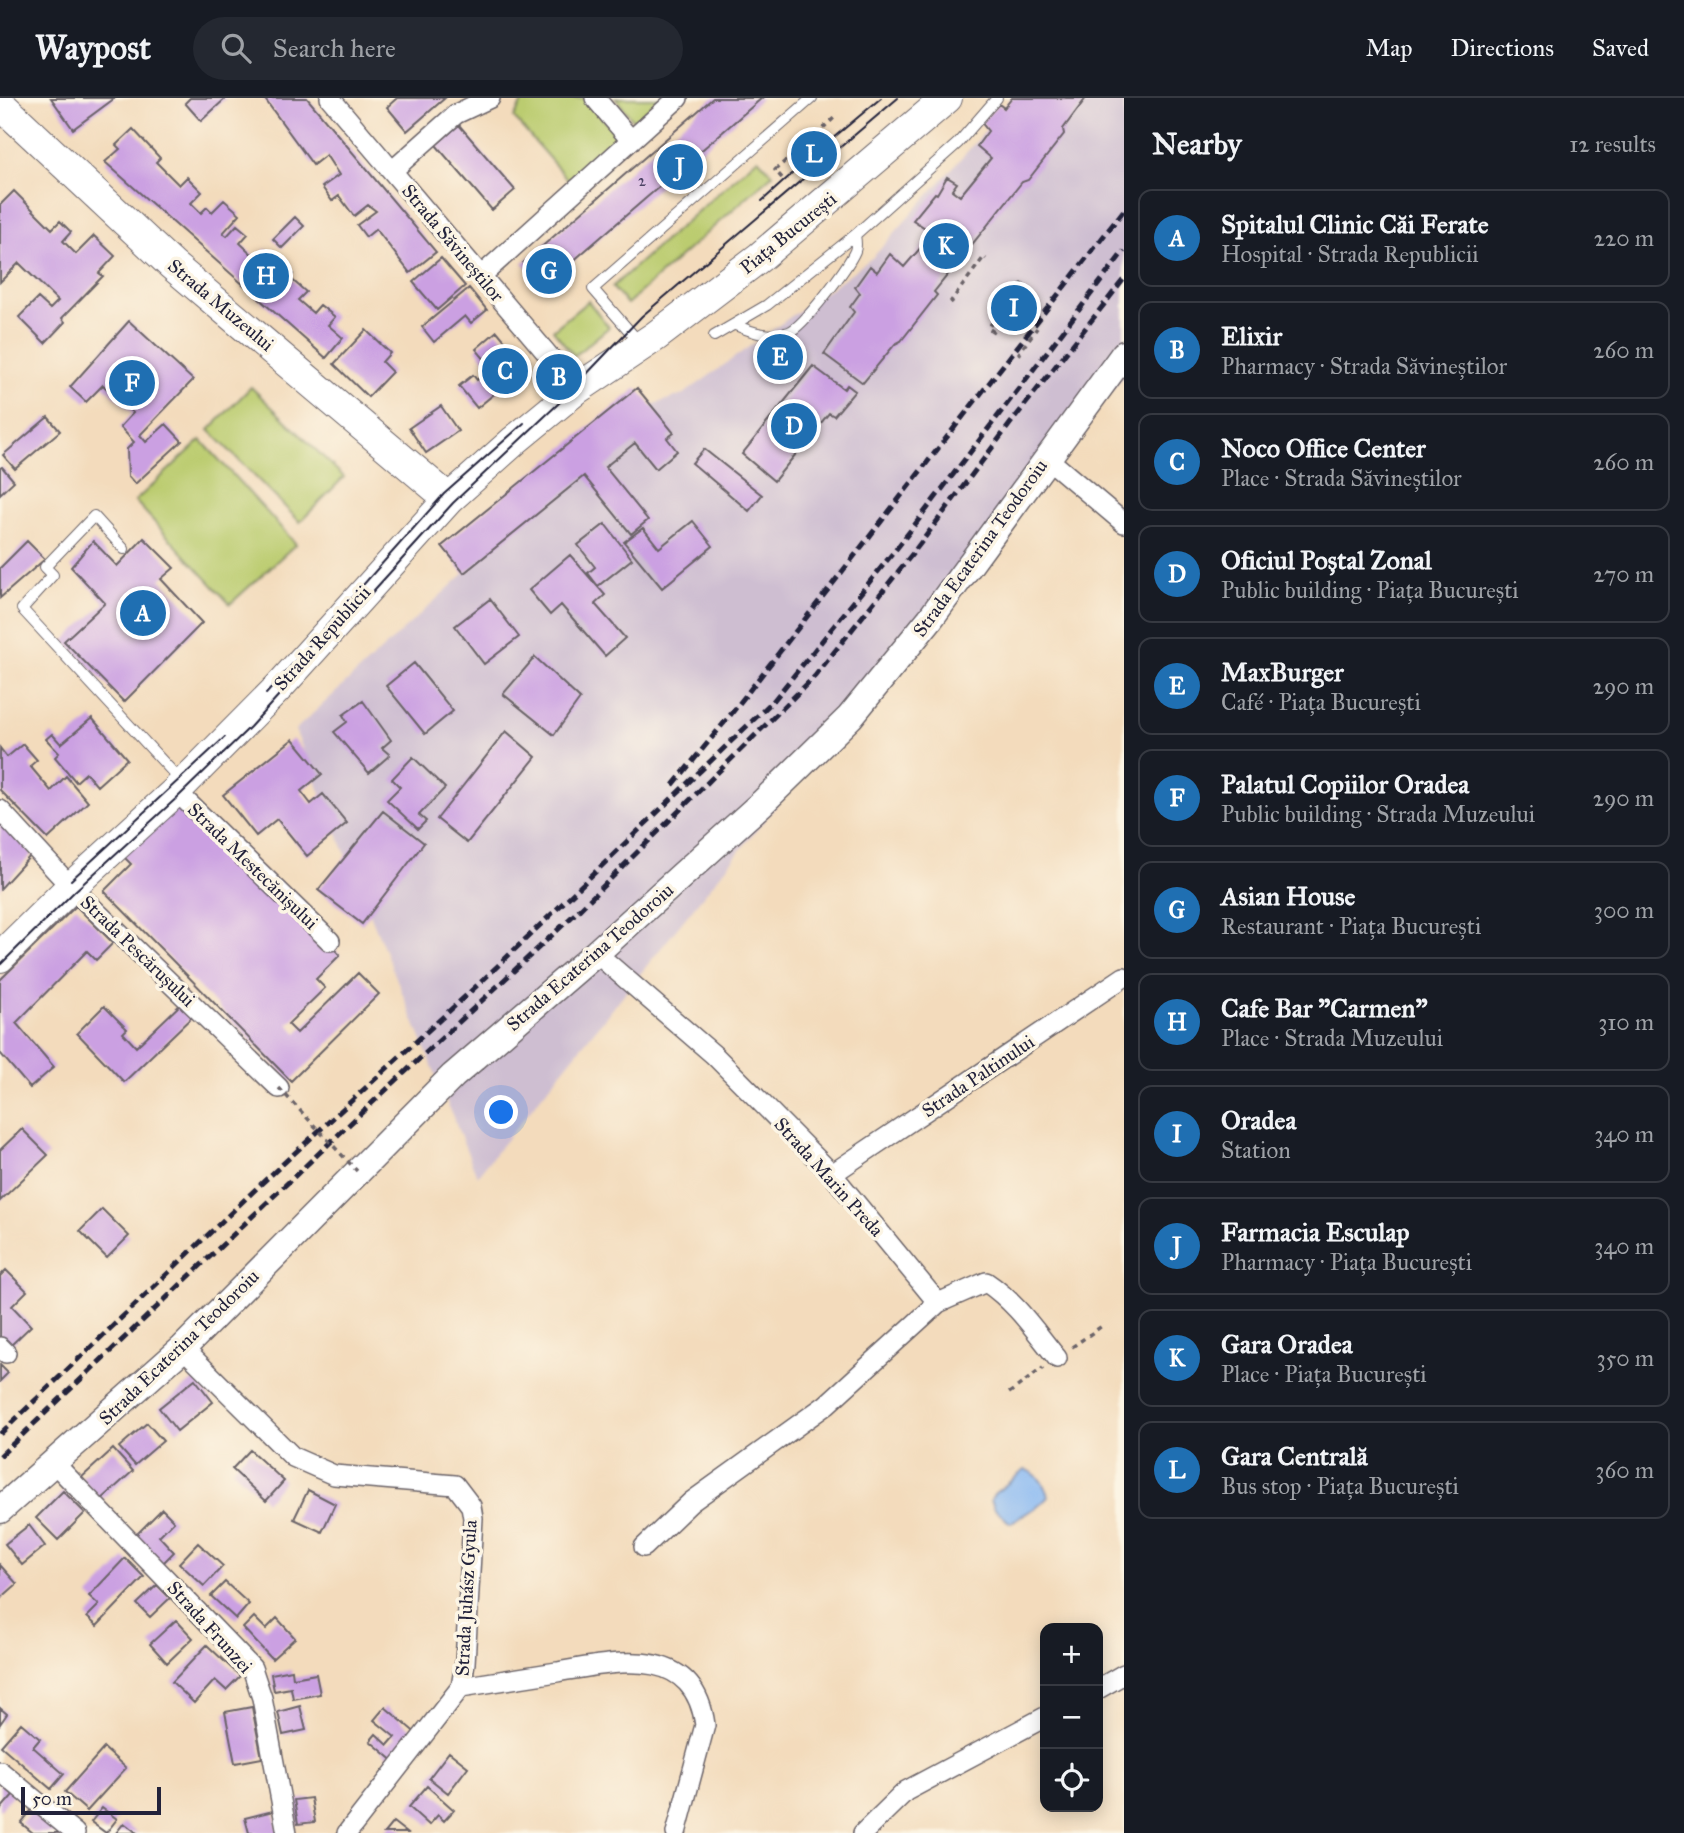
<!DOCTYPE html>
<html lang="en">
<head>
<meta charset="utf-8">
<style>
  body { margin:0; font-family:"IM FELL Great Primer",serif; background:#242831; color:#f1f3f6 }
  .controls { position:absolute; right:21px; bottom:21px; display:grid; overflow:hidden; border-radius:14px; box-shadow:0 4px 18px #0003 }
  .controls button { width:63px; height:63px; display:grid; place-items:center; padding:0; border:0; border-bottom:2px solid #363941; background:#171b24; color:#f1f3f6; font:35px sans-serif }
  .scale { position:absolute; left:21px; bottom:18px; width:140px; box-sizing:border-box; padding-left:7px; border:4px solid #22223b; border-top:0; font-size:19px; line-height:24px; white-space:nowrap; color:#22223b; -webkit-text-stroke:5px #fcf5e5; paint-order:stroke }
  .you { position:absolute; left:502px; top:1015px; width:24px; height:24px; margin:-18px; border:5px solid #fff; border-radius:50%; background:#1a73e8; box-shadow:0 0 0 10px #1a73e833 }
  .badge { display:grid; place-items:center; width:46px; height:46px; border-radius:50%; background:#1f6fb2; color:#fff; font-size:23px; font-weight:700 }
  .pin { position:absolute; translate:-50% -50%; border:4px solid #fff; box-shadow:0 2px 7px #0006 }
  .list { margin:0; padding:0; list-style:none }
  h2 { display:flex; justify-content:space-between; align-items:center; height:91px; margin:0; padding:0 28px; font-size:30px }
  h2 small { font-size:23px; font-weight:400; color:#9ea1a6 }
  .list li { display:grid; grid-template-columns:46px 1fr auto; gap:21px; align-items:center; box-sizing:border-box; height:98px; margin:0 14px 14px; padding:0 14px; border:2px solid #363941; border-radius:14px }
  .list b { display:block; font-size:26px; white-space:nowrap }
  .list p { margin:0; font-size:23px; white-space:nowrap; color:#9ea1a6 }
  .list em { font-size:23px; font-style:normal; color:#9ea1a6 }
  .icon { flex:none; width:38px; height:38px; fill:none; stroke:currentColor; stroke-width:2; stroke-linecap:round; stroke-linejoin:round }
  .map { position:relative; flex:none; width:1124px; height:1735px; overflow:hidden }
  header { display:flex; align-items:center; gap:42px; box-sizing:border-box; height:98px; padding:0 35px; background:#171b24; border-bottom:2px solid #363941 }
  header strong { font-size:33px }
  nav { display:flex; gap:38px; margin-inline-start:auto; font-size:24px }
  .search { width:490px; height:63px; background:#242831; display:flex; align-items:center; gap:18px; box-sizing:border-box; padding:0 24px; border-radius:38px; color:#9ea1a6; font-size:26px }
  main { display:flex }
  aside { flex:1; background:#171b24 }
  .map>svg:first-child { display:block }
  .industrial { fill:#cebed1 }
  .green { fill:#bbcc6f; stroke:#6e7755; stroke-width:2 }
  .water { fill:#87b8f3; stroke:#546d97; stroke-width:2 }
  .building { fill:#cba0e2 }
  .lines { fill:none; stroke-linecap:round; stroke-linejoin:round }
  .service-casing { stroke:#6b6368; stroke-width:12 }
  .minor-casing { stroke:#6b6368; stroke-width:22 }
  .secondary-casing { stroke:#6b6368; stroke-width:29 }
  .primary-casing { stroke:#6b6368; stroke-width:32 }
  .path { stroke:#6b6368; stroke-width:3.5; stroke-dasharray:5 5; stroke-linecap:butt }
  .service { stroke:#fff; stroke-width:10 }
  .minor { stroke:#fff; stroke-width:19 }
  .secondary { stroke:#fff; stroke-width:26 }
  .primary { stroke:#fff; stroke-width:30 }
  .tram { stroke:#22223b; stroke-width:2 }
  .rail { stroke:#22223b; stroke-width:5; stroke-dasharray:10 5; stroke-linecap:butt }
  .path-bridge { stroke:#6b6368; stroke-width:3.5; stroke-dasharray:5 5; stroke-linecap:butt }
  .labels { text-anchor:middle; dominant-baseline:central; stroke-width:7; stroke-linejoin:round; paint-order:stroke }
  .number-label { font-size:16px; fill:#4c4265 }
  .street-label { font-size:19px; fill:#22223b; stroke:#fcf5e5 }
</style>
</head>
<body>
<header>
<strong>Waypost</strong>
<div class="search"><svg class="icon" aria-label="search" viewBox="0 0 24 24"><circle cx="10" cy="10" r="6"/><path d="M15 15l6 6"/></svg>Search here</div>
<nav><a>Map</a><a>Directions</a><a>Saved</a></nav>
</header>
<main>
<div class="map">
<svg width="1124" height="1735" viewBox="0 0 1124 1735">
  <rect width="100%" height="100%" fill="#fcf5e5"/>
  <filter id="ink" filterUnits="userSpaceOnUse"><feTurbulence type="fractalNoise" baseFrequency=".0143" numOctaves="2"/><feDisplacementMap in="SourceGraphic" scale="14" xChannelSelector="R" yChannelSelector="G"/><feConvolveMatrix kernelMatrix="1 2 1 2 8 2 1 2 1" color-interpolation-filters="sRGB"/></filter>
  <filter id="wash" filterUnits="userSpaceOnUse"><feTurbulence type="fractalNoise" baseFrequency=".00686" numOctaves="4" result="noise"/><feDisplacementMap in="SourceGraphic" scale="28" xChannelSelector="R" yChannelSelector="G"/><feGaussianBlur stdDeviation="1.57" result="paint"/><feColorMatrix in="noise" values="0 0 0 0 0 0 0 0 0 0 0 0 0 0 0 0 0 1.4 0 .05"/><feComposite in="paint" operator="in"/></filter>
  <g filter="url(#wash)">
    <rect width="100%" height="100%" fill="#f3dbbc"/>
    <!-- industrial -->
    <path class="industrial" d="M1015 0H1124V277L477 1078 295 632 643 310 684 296 873 159Z"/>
    <!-- green -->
    <path class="green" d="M524 0H585L617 37 569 83 514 20Z
      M615 0H660L634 23Z
      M758 60 773 76 627 206 612 189Z
      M588 203 609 229 574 258 553 232Z
      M251 289 344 379 300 424 209 332Z
      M201 342 296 446 230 506 135 403Z"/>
    <!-- water -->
    <path class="water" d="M1025 1372C1037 1374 1046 1388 1048 1399L1040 1407 1010 1425 995 1411 991 1402 994 1396Z"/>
    <g id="blocks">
      <!-- building -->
      <path class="building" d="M51 0H115L73 31Z
        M190 0H226L201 23 185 5Z
        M264 0H307L436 154 410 175 376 131 366 139 357 127 376 113 368 107 354 118 339 98 332 103 322 89 339 77 326 57 313 67Z
        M397 0H445L407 33 387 9Z
        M713 0H762L543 189 523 165Z
        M1012 0H1086L1063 31 1064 36 1028 82 1022 84 934 194 937 197 901 243 895 246 863 285 824 256 854 214 850 209 860 195 855 189 870 168 877 174 890 156 904 169 929 140 925 130 913 122 935 95 937 96 947 79 957 85 952 92 960 98 991 60 977 48 988 33 981 24 999 6 1004 10Z
        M459 27 515 92 492 112 436 47Z
        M133 31 160 60 156 64 179 87 187 79 202 94 191 105 201 115 207 109 212 114 224 102 240 116 223 135 227 138 237 127 248 136 240 145 257 161 266 151 293 176 290 180 306 194 298 202 313 215 320 207 335 219 328 227 343 240 326 260 105 64 120 51 116 47Z
        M14 93 52 131 60 123 71 134 63 143 76 156 94 138 115 158 99 175 103 178 62 220 65 224 45 245 19 219 38 200 50 211 58 203 19 165 0 184V107Z
        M295 119 304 128 282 150 273 141Z
        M441 160 465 188 437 212 413 184Z
        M469 190 487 212 471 225 465 218 434 244 422 229Z
        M129 223 193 282 140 337 146 344 166 326 182 343 135 386 128 378 127 351 134 344 120 329 133 315 103 287 86 304 70 289Z
        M366 232 390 255 382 264 392 274 368 299 334 266Z
        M497 233 527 269 477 310 459 288 473 277 477 282 492 270 476 251Z
        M813 268 844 291 847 287 855 293 834 318 829 315 774 383 742 356Z
        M637 290 674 335 667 340 677 353 656 371 635 345 605 369 648 422 631 436 584 378 464 475 442 448Z
        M441 308 458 333 426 355 409 330Z
        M48 319 60 333 15 371 3 357Z
        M704 351 762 397 749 413 692 365Z
        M2 369 14 383 0 396V370Z
        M693 423 713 448 662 490 624 444 643 430 659 450Z
        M605 426 632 461 598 488 588 475 595 469 578 447Z
        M144 440 174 470 161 481 202 525 124 604 64 543 105 505 71 469 93 443 117 468Z
        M27 443 45 461 0 500V470Z
        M570 457 605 497 595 506 625 540 605 558 561 507 550 517 529 492Z
        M490 501 519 539 484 566 455 528Z
        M535 559 580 601 554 637 503 596Z
        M414 565 453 613 425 636 386 588Z
        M363 603 391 642 382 650 390 657 369 675 334 634 347 624 343 617Z
        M92 620 127 661 97 688 86 675 76 684 55 659 59 655 46 641 52 636 61 646Z
        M506 633 536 659 467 745 437 721Z
        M293 641 322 676 301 693 311 706 323 696 347 725 307 758 277 721 256 738 223 697Z
        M23 646 37 662 30 668 51 693 66 678 88 704 48 741 0 692V650L7 659Z
        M413 659 445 690 419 717 426 723 418 731 387 702 400 689 392 681Z
        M178 700 269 785 340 857 316 881 325 890 288 926 297 935 358 875 379 896 291 983 104 793 131 766 121 756Z
        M383 713 424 745 362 826 318 792Z
        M0 723 32 756 0 791Z
        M76 808 113 845 96 862 87 853 16 925 54 969 30 990 0 955V882Z
        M182 905 194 917 124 984 77 935 104 908 127 931 123 935 136 949Z
        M22 1031 48 1057 0 1103V1052Z
        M102 1111 129 1138 107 1160 80 1133Z
        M6 1172 27 1193 12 1208 31 1228 9 1249 0 1240V1178Z
        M0 1267 8 1275 0 1283Z
        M195 1281 213 1304 177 1333 159 1310Z
        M147 1325 163 1343 135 1367 119 1349Z
        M113 1351 133 1373 101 1402 81 1380Z
        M250 1352 284 1383 266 1403 232 1371Z
        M308 1392 335 1406 322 1434 294 1421Z
        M63 1393 85 1415 58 1442 36 1420Z
        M162 1411 174 1423 159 1438 174 1454 162 1466 135 1438Z
        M29 1427 45 1448 22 1467 5 1446Z
        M198 1445 223 1468 204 1488 179 1465Z
        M125 1460 144 1479 97 1528 87 1519 99 1507 89 1498Z
        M0 1467 17 1486 0 1501Z
        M225 1484 249 1506 236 1521 211 1498Z
        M157 1487 170 1500 150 1519 137 1506Z
        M254 1519 266 1531 277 1520 295 1540 272 1561 243 1530Z
        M176 1522 193 1540 167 1565 150 1546Z
        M207 1547 240 1578 226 1592 215 1582 194 1605 172 1584Z
        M292 1572 293 1580 316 1576 320 1596 293 1601 291 1590 274 1593 271 1576Z
        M300 1608 306 1632 283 1637 278 1614Z
        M252 1609 262 1660 235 1665 225 1614Z
        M385 1609 418 1637 395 1664 370 1643 376 1636 388 1647 395 1639 374 1622Z
        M0 1610 7 1616 0 1626Z
        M21 1625 40 1641 33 1649 64 1676 51 1691 1 1648Z
        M104 1650 126 1670 87 1713 65 1694Z
        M449 1654 468 1669 448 1695 429 1680Z
        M0 1685 13 1697 0 1712Z
        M427 1688 454 1712 444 1723 438 1717 429 1727 409 1709Z
        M311 1700 315 1724 298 1726 294 1702Z
        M34 1709 66 1735H33L21 1725Z
        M102 1710 117 1721 106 1735 91 1724Z
        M273 1713 279 1735H249L245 1720Z
        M393 1724 407 1735H384Z
        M124 1725 137 1735H116Z"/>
    </g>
  </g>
  <g filter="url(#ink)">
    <use href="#blocks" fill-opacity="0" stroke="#6b6368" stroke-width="2"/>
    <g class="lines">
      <defs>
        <path id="service" d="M735 227C752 234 771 241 789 234 804 228 848 169 855 153 857 148 856 143 855 137
          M714 238 767 207 855 137 958 45 997 0
          M639 244 593 191 812 0
          M124 451 94 418 45 469 53 477 22 511 181 683"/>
        <path id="minor" d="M330 0 577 291
          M595 0 630 41
          M392 73 456 16 490 0
          M481 178 678 0
          M1047 360 1124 425
          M176 693 330 843
          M0 712 71 789 279 990
          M596 855 714 957 832 1076 938 1205 986 1184C1016 1204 1035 1233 1057 1260
          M832 1076 1124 879
          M0 1249 6 1255
          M183 1250 293 1359 334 1377 455 1387 471 1408 473 1420 465 1565 461 1589C493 1584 525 1579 557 1574 615 1564 694 1545 705 1627L676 1735
          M54 1365 252 1570 262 1600 287 1735
          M644 1449 691 1404 826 1307 938 1205
          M1098 1591 1124 1576
          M0 1673 75 1735
          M347 1735 461 1589
          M863 1735 906 1693 1045 1619"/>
        <path id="secondary" d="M0 1412 183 1250 453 978 596 855 762 705 850 619 930 521 1124 256"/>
        <path id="primary" d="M0 6 172 167 449 401
          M0 859 71 789 176 693 278 590 449 401 515 342 577 291 656 238 760 159 947 0"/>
      </defs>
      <!-- service casing -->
      <use href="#service" class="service-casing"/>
      <!-- minor casing -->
      <use href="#minor" class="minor-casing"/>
      <!-- secondary casing -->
      <use href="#secondary" class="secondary-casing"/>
      <!-- primary casing -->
      <use href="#primary" class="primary-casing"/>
      <!-- path -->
      <path class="path" d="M808 44 834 20
        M782 80 775 72 791 58
        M953 205 951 203 984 159 986 161
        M994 234 988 230 1022 186 1028 191
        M1021 257 1019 255 1037 230
        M1072 1249 1102 1228
        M1009 1295 1043 1270"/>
      <!-- service -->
      <use href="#service" class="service"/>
      <!-- minor -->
      <use href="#minor" class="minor"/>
      <!-- secondary -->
      <use href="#secondary" class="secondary"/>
      <!-- primary -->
      <use href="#primary" class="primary"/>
      <!-- tram -->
      <path class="tram" d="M762 103 814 56 881 0
        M266 596 444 396 524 325
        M71 782 225 639
        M0 867 75 793 180 697 250 629 453 405 559 305 642 218 898 0"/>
      <!-- rail -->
      <path class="rail" d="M673 687 728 620 1124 112
        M0 1336 261 1086 483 882 774 602 897 450 1124 153
        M0 1358 357 1019 578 813 815 578 913 455 1010 326 1124 181"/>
      <!-- path-bridge -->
      <path class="path-bridge" d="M279 990 357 1073"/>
    </g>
  </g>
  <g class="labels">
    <!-- number labels -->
    <g class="number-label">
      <text x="642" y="82">2</text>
    </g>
    <!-- street labels -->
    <g class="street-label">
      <text transform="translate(788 135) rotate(-39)">Piața București</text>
      <text transform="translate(453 145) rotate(50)">Strada Săvineștilor</text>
      <text transform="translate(221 207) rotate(40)">Strada Muzeului</text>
      <text transform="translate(980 450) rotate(-54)">Strada Ecaterina Teodoroiu</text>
      <text transform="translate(322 540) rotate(-48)">Strada Republicii</text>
      <text transform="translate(253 768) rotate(44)">Strada Mestecănișului</text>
      <text transform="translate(138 853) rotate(44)">Strada Pescărușului</text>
      <text transform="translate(590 859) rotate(-41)">Strada Ecaterina Teodoroiu</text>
      <text transform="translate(978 978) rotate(-34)">Strada Paltinului</text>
      <text transform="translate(829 1079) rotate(48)">Strada Marin Preda</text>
      <text transform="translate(179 1249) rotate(-44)">Strada Ecaterina Teodoroiu</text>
      <text transform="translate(466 1500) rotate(-87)">Strada Juhász Gyula</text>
      <text transform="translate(210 1529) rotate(48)">Strada Frunzei</text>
    </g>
  </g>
</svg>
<div class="controls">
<button>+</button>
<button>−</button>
<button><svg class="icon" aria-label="locate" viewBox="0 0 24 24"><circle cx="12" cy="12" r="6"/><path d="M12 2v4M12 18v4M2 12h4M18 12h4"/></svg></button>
</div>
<div class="scale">50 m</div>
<div class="you"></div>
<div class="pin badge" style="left:143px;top:515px">A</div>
<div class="pin badge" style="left:559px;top:279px">B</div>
<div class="pin badge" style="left:505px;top:273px">C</div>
<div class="pin badge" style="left:794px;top:328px">D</div>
<div class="pin badge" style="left:780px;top:259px">E</div>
<div class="pin badge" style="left:132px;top:285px">F</div>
<div class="pin badge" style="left:549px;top:173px">G</div>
<div class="pin badge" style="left:266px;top:178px">H</div>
<div class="pin badge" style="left:1014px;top:210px">I</div>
<div class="pin badge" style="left:680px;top:69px">J</div>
<div class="pin badge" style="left:946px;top:148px">K</div>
<div class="pin badge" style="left:814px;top:56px">L</div>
</div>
<aside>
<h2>Nearby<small>12 results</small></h2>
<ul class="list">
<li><span class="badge">A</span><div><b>Spitalul Clinic Căi Ferate</b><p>Hospital · Strada Republicii</p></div><em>220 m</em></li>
<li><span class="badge">B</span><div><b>Elixir</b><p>Pharmacy · Strada Săvineștilor</p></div><em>260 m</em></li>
<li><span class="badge">C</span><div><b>Noco Office Center</b><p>Place · Strada Săvineștilor</p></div><em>260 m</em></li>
<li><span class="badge">D</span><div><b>Oficiul Poștal Zonal</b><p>Public building · Piața București</p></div><em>270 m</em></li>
<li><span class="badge">E</span><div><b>MaxBurger</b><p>Café · Piața București</p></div><em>290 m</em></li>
<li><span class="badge">F</span><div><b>Palatul Copiilor Oradea</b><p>Public building · Strada Muzeului</p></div><em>290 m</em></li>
<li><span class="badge">G</span><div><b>Asian House</b><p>Restaurant · Piața București</p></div><em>300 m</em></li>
<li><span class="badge">H</span><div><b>Cafe Bar &quot;Carmen&quot;</b><p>Place · Strada Muzeului</p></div><em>310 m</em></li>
<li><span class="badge">I</span><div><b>Oradea</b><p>Station</p></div><em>340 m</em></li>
<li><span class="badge">J</span><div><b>Farmacia Esculap</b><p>Pharmacy · Piața București</p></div><em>340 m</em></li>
<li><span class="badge">K</span><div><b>Gara Oradea</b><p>Place · Piața București</p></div><em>350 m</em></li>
<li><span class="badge">L</span><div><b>Gara Centrală</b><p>Bus stop · Piața București</p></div><em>360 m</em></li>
</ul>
</aside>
</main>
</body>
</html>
